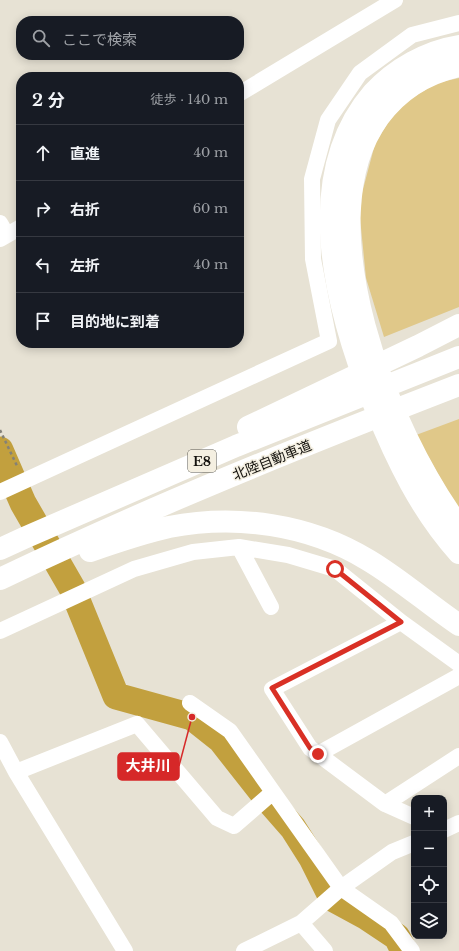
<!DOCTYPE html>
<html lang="ja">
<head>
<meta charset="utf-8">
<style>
  body { margin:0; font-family:"Libre Baskerville","Noto Sans JP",serif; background:#20242c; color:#f1f3f6 }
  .controls { position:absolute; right:12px; bottom:12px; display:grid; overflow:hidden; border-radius:8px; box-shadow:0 2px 10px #0003 }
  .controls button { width:36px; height:36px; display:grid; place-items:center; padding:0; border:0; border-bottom:1px solid #363941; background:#171b24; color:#f1f3f6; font:20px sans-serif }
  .stop { position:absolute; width:12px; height:12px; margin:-9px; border:3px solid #d93025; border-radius:50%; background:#fff }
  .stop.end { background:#d93025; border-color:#fff; box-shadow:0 1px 4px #0008 }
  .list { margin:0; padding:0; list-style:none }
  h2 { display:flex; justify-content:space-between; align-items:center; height:52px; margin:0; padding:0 16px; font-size:17px }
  h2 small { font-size:13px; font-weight:400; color:#9ea1a6 }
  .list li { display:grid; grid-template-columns:26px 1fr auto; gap:12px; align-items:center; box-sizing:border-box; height:56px; padding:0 16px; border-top:1px solid #363941 }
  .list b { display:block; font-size:15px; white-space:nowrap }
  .list em { font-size:13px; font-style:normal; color:#9ea1a6 }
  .icon { flex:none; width:22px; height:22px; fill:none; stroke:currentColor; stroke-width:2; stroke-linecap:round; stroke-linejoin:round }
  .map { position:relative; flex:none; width:459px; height:951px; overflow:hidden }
  .search { position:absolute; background:#171b24; box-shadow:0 2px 10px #0003; left:16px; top:16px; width:228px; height:44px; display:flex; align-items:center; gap:10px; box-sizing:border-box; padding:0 14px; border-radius:16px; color:#9ea1a6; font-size:15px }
  .panel { position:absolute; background:#171b24; box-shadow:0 2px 10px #0003; left:16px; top:72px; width:228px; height:276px; border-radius:16px }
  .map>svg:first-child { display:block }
  .green { fill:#e0c889 }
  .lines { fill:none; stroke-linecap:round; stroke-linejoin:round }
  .river { stroke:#c2a03e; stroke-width:27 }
  .path { stroke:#848178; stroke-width:2.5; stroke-dasharray:3 3; stroke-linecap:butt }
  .minor { stroke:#fff; stroke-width:16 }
  .motorway { stroke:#fff; stroke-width:22 }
  .route { stroke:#d93025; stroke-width:5 }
  .labels { text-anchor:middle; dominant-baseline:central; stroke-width:3; stroke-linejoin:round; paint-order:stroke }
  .shield { fill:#f4efe1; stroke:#56544d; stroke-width:1 }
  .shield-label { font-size:13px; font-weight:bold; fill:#13110d }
  .street-label { font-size:14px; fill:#13110d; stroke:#f4efe1 }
  .leader { fill:none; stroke:#d62828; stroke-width:1.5 }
  .callout-dot { fill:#d62828; stroke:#f4efe1; stroke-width:1.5 }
  .callout { fill:#d62828; stroke:#d62828; stroke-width:1.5 }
  .callout-label { font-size:15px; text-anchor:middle; font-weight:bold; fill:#fff }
</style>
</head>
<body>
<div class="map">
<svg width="459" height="951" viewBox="0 0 459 951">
  <rect width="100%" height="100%" fill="#e7e2d4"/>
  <!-- green -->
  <path class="green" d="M459 78V307L384 337 366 278 360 218 362 193 375 144 389 121 408 100 437 83Z
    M459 419V511L416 435Z"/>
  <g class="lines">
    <!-- river -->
    <path class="river" d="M0 450 23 503 72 588 116 696 192 717 221 740 265 796 293 828 312 858 332 898 367 917 397 937 404 951"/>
    <!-- path -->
    <path class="path" d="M0 430 18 468"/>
    <!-- minor -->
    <path class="minor" d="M239 94 395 0
      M0 223 7 235
      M0 239 21 227
      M0 492 329 341 313 259 312 179 328 120 360 73 412 35 459 23
      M239 547 271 607
      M401 622 272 689 310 748 385 804 459 756
      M0 631 134 569 193 552 239 547 288 555 335 569 401 622 459 664
      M190 703 230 731 273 792
      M0 742 16 772 125 951
      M318 754 459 676
      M16 772 137 724 217 818 234 826 273 792 341 888 392 852 414 843
      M385 804 414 817
      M444 830 459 823
      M301 923 325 951
      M244 951 301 923 341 888 391 923 412 951"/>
    <!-- motorway -->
    <path class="motorway" d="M459 46C427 51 395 69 373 93 299 179 337 313 375 407 396 459 421 511 459 553
      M459 66C427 73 399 90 379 117 303 222 390 433 459 526
      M248 427 418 346 459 325
      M0 549 24 538 236 446 459 357
      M90 551C116 542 142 533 169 527 236 514 309 524 368 560 400 579 428 604 459 625
      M0 579C150 507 304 445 459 385"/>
  </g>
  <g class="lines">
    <!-- route -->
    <path class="route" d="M318 754 310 748 272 688 401 622 335 569"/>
  </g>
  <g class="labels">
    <!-- shield labels -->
    <rect class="shield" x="188" y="450" width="28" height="22" rx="3"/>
    <g class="shield-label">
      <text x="202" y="461">E8</text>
    </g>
    <!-- street labels -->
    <g class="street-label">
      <text transform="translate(272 460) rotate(-22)">北陸自動車道</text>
    </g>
  </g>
  <!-- callouts -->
  <path class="leader" d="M192 717L179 766"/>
  <circle class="callout-dot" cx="192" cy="717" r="4"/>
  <rect class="callout" x="118" y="753" width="61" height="27" rx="4"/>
  <g class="callout-label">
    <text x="148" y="771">大井川</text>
  </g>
</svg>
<div class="controls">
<button>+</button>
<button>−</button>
<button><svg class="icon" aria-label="locate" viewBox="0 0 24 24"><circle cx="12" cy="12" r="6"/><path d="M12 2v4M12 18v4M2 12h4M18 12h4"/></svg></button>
<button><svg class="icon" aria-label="layers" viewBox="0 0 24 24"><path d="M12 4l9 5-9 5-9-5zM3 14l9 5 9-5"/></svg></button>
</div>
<div class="stop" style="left:335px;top:569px"></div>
<div class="stop end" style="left:318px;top:754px"></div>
<div class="search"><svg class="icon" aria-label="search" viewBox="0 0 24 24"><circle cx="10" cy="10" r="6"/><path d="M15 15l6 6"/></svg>ここで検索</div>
<section class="panel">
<h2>2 分<small>徒歩 · 140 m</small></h2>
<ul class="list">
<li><svg class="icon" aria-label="ahead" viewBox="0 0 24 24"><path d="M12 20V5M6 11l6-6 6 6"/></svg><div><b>直進</b></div><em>40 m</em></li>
<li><svg class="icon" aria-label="right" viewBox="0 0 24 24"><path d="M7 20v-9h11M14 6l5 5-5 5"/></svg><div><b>右折</b></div><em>60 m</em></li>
<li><svg class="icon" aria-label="left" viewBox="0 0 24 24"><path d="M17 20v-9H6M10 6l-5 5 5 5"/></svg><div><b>左折</b></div><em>40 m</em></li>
<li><svg class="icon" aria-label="arrive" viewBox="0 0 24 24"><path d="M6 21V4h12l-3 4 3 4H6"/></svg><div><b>目的地に到着</b></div></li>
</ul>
</section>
</div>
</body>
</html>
